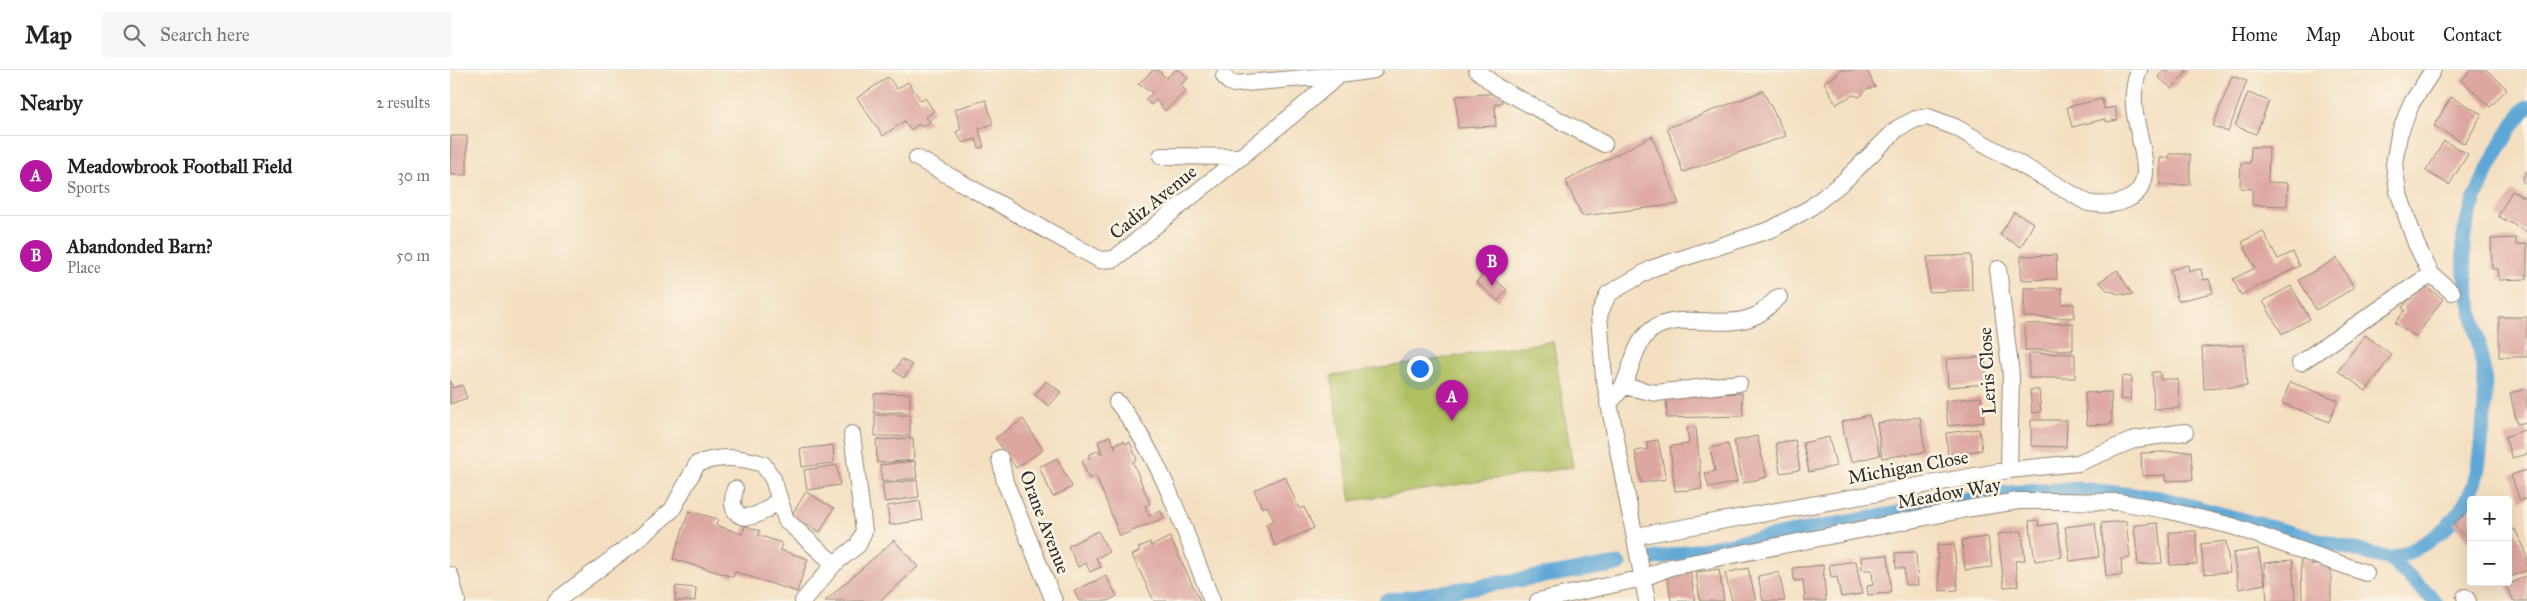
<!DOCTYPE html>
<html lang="en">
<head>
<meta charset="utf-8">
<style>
  body { margin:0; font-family:"IM FELL Great Primer",serif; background:#f6f6f6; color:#222 }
  .controls { position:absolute; right:15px; bottom:15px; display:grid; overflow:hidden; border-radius:5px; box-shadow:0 5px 20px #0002 }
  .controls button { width:45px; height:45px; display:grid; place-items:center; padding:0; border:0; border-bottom:1px solid #e0e0e0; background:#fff; color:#222; font:25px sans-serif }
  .you { position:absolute; left:969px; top:298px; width:18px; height:18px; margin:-12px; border:4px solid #fff; border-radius:50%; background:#1a73e8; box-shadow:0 0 0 8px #1a73e833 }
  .badge { display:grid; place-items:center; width:32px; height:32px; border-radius:50%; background:#b5179e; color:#fff; font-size:16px; font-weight:700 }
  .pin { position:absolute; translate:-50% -41px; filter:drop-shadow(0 1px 2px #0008) }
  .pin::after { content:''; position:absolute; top:26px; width:18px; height:15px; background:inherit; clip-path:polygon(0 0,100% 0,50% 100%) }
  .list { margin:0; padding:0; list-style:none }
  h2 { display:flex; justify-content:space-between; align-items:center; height:65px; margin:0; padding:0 20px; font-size:21px }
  h2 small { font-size:16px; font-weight:400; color:#767676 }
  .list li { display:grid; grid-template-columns:32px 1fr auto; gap:15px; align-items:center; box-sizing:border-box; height:80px; padding:0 20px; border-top:1px solid #e0e0e0 }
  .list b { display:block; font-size:19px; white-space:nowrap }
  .list p { margin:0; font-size:16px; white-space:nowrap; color:#767676 }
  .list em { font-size:16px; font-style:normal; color:#767676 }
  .icon { flex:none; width:28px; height:28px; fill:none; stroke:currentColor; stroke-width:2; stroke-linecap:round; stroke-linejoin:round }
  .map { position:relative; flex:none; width:2077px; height:531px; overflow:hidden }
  header { display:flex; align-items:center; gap:30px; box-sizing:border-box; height:70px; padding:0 25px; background:#fff; border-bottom:1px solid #e0e0e0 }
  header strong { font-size:24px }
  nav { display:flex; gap:28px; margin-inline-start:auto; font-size:18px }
  .search { width:350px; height:45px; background:#f6f6f6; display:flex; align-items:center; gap:12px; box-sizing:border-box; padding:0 18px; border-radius:5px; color:#767676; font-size:19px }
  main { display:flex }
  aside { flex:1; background:#fff }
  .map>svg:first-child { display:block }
  .green { fill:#b0bf62; stroke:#6e7546 }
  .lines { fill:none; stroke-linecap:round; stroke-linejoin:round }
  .canal { stroke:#5fa7d6; stroke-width:15 }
  .building { fill:#dda7a0 }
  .minor-casing { stroke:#908576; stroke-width:18 }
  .minor { stroke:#fff; stroke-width:16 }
  .labels { text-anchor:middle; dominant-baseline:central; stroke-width:5; stroke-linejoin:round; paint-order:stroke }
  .street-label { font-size:19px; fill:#2b2b2b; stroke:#fcf5e5 }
</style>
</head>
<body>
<header>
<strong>Map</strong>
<div class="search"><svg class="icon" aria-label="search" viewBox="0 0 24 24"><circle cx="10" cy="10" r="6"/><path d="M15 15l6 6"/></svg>Search here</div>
<nav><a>Home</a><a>Map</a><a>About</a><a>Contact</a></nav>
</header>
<main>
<aside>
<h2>Nearby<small>2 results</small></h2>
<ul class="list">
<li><span class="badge">A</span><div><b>Meadowbrook Football Field</b><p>Sports</p></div><em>30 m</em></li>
<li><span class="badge">B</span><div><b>Abandonded Barn?</b><p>Place</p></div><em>50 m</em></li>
</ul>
</aside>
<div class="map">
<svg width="2077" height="531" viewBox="0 0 2077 531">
  <rect width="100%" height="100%" fill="#fcf5e5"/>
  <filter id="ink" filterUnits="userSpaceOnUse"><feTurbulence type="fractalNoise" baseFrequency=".02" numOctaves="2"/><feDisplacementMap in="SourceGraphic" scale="10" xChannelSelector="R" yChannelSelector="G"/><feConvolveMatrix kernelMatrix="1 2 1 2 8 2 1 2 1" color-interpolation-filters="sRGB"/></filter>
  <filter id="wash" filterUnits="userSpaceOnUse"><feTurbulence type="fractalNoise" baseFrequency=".0096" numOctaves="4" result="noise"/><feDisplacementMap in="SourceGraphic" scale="20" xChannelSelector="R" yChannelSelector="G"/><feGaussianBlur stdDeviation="1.12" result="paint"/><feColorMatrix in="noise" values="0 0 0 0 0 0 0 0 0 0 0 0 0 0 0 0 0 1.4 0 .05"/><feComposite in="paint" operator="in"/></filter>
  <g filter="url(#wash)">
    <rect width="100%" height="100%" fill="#f4dfc1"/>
    <!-- green -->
    <path class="green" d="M1103 271 1123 397 901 431 881 306Z"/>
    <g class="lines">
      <!-- canal -->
      <path class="canal" d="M1201 489 1554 423 1629 419 1710 428 1940 489 1985 531
        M1940 489C1973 479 2005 457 2020 424 2028 408 2030 384 2032 365 2035 343 2037 319 2033 297 2027 257 2014 218 2013 177 2013 142 2053 63 2077 37
        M936 531 1169 494"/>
    </g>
    <g id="blocks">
      <!-- building -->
      <path class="building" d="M703 0H708L716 8 725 0H730L738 8 730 15 736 21 715 41 706 30 701 35 695 29 703 23 688 14Z
        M1389 0H1417L1425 17 1416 19 1410 27 1403 25 1386 34 1374 12 1387 5Z
        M1714 0H1738L1722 19 1708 7Z
        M2021 0H2037L2057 19 2040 37 2011 10Z
        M1782 6 1797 11 1778 62 1763 56Z
        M438 7 447 19 458 12 471 31 475 28 484 41 476 47 480 52 472 57 469 54 460 60 454 51 433 66 407 28Z
        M1313 21 1336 66 1233 102 1217 58Z
        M1051 23 1052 33 1045 34 1046 56 1008 58 1006 26Z
        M1798 23 1819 31 1806 64 1785 56Z
        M2001 27 2032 44 2015 74 1984 56Z
        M1652 29 1654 39 1665 37 1668 50 1656 52 1655 49 1622 57 1617 37Z
        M536 30 543 54 529 59 534 77 529 78 526 69 513 73 506 62 511 59 505 39Z
        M1 66H17V105H0Z
        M1202 66 1229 134 1132 146 1116 111Z
        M1994 71 2018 84 1999 115 1976 101Z
        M1801 77H1819L1818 112 1838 113 1837 136 1802 135V119L1790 118 1791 93H1800Z
        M1719 84H1740V115H1710V88H1719Z
        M2077 101V114L2072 111Z
        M2062 121 2077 129V162L2048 146Z
        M1564 142 1584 153 1571 177 1550 165Z
        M1813 161 1828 189 1843 182 1850 196 1791 225 1783 209 1805 198 1792 172Z
        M2066 168V175L2077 174V209L2049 210 2048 199H2042L2041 169Z
        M1521 185 1522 220 1479 222 1477 187Z
        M1606 185 1607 209 1571 210V186Z
        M1887 188 1904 218 1866 240 1849 210Z
        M1738 195 1739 201 1751 199 1753 210 1759 209 1763 223 1728 231 1720 200Z
        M1667 200 1683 225 1669 224 1657 220 1649 212Z
        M1036 201 1057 220 1048 231 1026 212Z
        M1972 214 1993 229 1966 267 1945 253 1955 240 1952 238Z
        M1841 216 1860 249 1832 264 1813 231Z
        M1574 218H1612V234H1624V248L1574 247Z
        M2049 247H2077V287H2049Z
        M1623 253V280H1575V254Z
        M1915 265 1942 285 1916 321 1888 301Z
        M1794 275 1797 316 1754 319 1752 277Z
        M1579 283 1625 284V308H1579Z
        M1535 287 1537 314 1498 317 1496 289Z
        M452 289 462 295 454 308 444 301Z
        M1702 302H1710V309H1728L1729 338 1704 339Z
        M1672 306 1682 307 1680 330 1670 329Z
        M0 310 3 318 12 315 17 328 0 334Z
        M596 311 611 322 599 336 585 325Z
        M1840 312 1888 330 1879 352 1832 333Z
        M2077 319V352L2067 354 2060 323Z
        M1580 320H1589L1591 342 1582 343Z
        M1661 322 1662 354 1637 355 1635 323Z
        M460 323V342L424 343V324Z
        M1292 323 1293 346 1217 348 1216 326Z
        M1531 327 1534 352 1498 356 1495 331Z
        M425 345H460V366H425Z
        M1419 345 1430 385 1401 392 1391 352Z
        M1470 347 1475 382 1432 388 1427 353Z
        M573 349 593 380 566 398 545 368Z
        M1581 350H1617L1616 377 1581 376Z
        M1246 357 1252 419 1225 421 1220 376 1239 374 1237 358Z
        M1529 359 1532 380 1498 385 1496 363Z
        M2077 359V384L2062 388 2055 367Z
        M660 366 665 378V374L674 371 675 374 680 372 687 390 683 392 700 434 695 436 699 446 711 441 714 448 670 466 646 406 639 409 632 391 640 388 638 385 649 380 650 384 652 383 648 371Z
        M1307 366 1317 407 1293 413 1284 371Z
        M1379 367 1386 396 1359 402 1353 373Z
        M463 368 464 390 427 393 426 370Z
        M1208 370 1216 409 1191 413 1185 381 1198 379 1196 372Z
        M1345 370 1350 400 1330 403 1326 373Z
        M1278 374 1287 412 1259 418 1255 403 1265 401 1260 378Z
        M383 375 384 393 352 397 350 379Z
        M1741 381 1743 410 1715 411V405L1692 406 1691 383Z
        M607 388 622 417 603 427 589 397Z
        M465 391 467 408 432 412 430 395Z
        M387 395 390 415 357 420 354 400Z
        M2077 400V428L2070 431 2061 405Z
        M835 406 849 439 854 437 864 458 825 476 816 454 824 450 817 436 812 438 804 420Z
        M467 410 469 427 435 432 432 414Z
        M356 422 384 438 370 462 341 446Z
        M470 431 473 450 440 455 437 436Z
        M2021 438V473L2003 454Z
        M239 441 268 449 266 455 292 464 295 456 310 461 308 465 332 473 330 480 358 489 347 522 285 502 283 507 223 489Z
        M1588 450 1589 456 1607 453 1612 487 1585 491 1579 451Z
        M1676 451 1680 488 1671 489 1672 505 1656 506 1651 453Z
        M1645 453 1649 487 1620 491 1615 457Z
        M1708 453 1712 493 1688 495 1684 455Z
        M2065 459 2077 487V500L2058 508V462Z
        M648 461 659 482 646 488 651 497 640 502 636 493 628 497 618 476Z
        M1572 461 1575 490 1565 491 1568 516 1554 517 1548 464Z
        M1746 461 1747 494 1720 495 1719 462Z
        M720 467 750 531H704L682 485 690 481 688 478 700 472 701 476Z
        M1538 467 1542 497 1515 500 1512 470Z
        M444 470 468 497 430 531H375Z
        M1776 471 1780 502 1754 504 1751 474Z
        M1504 474 1508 520 1490 521 1487 475Z
        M1808 479 1815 514 1789 519 1783 483Z
        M1466 482 1468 515H1455L1454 498H1446L1445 483Z
        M1438 485 1441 523 1418 525 1417 516 1423 515 1422 500H1412L1411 487Z
        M1851 489H1862V495H1881V531H1852Z
        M1842 490 1845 531H1817L1814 493Z
        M1406 491 1412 524 1391 527 1387 507 1381 508 1379 495Z
        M1373 495 1376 531H1355L1353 510 1344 511 1343 498Z
        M1298 498 1306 531H1282L1275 503Z
        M1269 499 1274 531H1250L1246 502Z
        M1240 500 1245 531H1221L1217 504Z
        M1329 502 1335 531H1313L1308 506Z
        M2077 505V531H2064L2056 516Z
        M656 506 667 526 658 531H629L624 521Z
        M226 516 246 518 245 531H225Z"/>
    </g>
  </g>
  <g filter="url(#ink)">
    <use href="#blocks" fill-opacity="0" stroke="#908576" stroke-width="1"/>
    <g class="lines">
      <defs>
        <path id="minor" d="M1027 0 1047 17 1154 74
          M1983 0 1961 34 1949 65 1944 94 1948 121 1966 174 1981 204 2002 222
          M774 6 779 12 784 14 889 5
          M711 86 792 87
          M467 88 650 190 664 189 845 43 889 5 924 0
          M1548 199 1561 305 1559 400
          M1850 293 1981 204
          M1173 316 1206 323 1289 313
          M667 332C713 389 735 464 762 531
          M1158 334C1163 329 1169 323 1173 316 1183 297 1184 269 1206 257 1236 242 1274 260 1305 246 1313 243 1321 233 1329 227
          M550 388 555 412 604 531
          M285 419C278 444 291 454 314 441 319 438 324 433 329 429
          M1186 466 1559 400 1628 393 1686 369 1735 362
          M384 494 408 475 414 461 402 364
          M0 505 7 531
          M2015 527 2018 531
          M106 531 182 474 222 440 247 394C270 385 290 387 313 394L323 409 336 450 384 494 353 531
          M1088 531 1193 508 1221 497 1522 438 1569 431H1611L1669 432 1716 440 1782 456 1916 503
          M1197 531 1154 307 1149 245 1158 224 1203 198 1322 159 1360 138 1394 111 1448 58 1466 49 1478 47 1505 57 1638 133C1663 138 1696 131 1695 99 1693 63 1675 38 1689 0"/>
      </defs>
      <!-- minor casing -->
      <use href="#minor" class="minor-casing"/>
      <!-- minor -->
      <use href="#minor" class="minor"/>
    </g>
  </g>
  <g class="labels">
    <!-- street labels -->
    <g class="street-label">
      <text transform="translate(703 132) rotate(-39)">Cadiz Avenue</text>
      <text transform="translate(1537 301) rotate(-93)">Leris Close</text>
      <text transform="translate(1458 397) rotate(-10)">Michigan Close</text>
      <text transform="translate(1499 423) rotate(-10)">Meadow Way</text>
      <text transform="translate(595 452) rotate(69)">Orane Avenue</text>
    </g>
  </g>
</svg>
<div class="controls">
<button>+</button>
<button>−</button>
</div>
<div class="you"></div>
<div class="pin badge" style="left:1002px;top:351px">A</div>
<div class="pin badge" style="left:1042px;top:216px">B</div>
</div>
</main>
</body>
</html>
